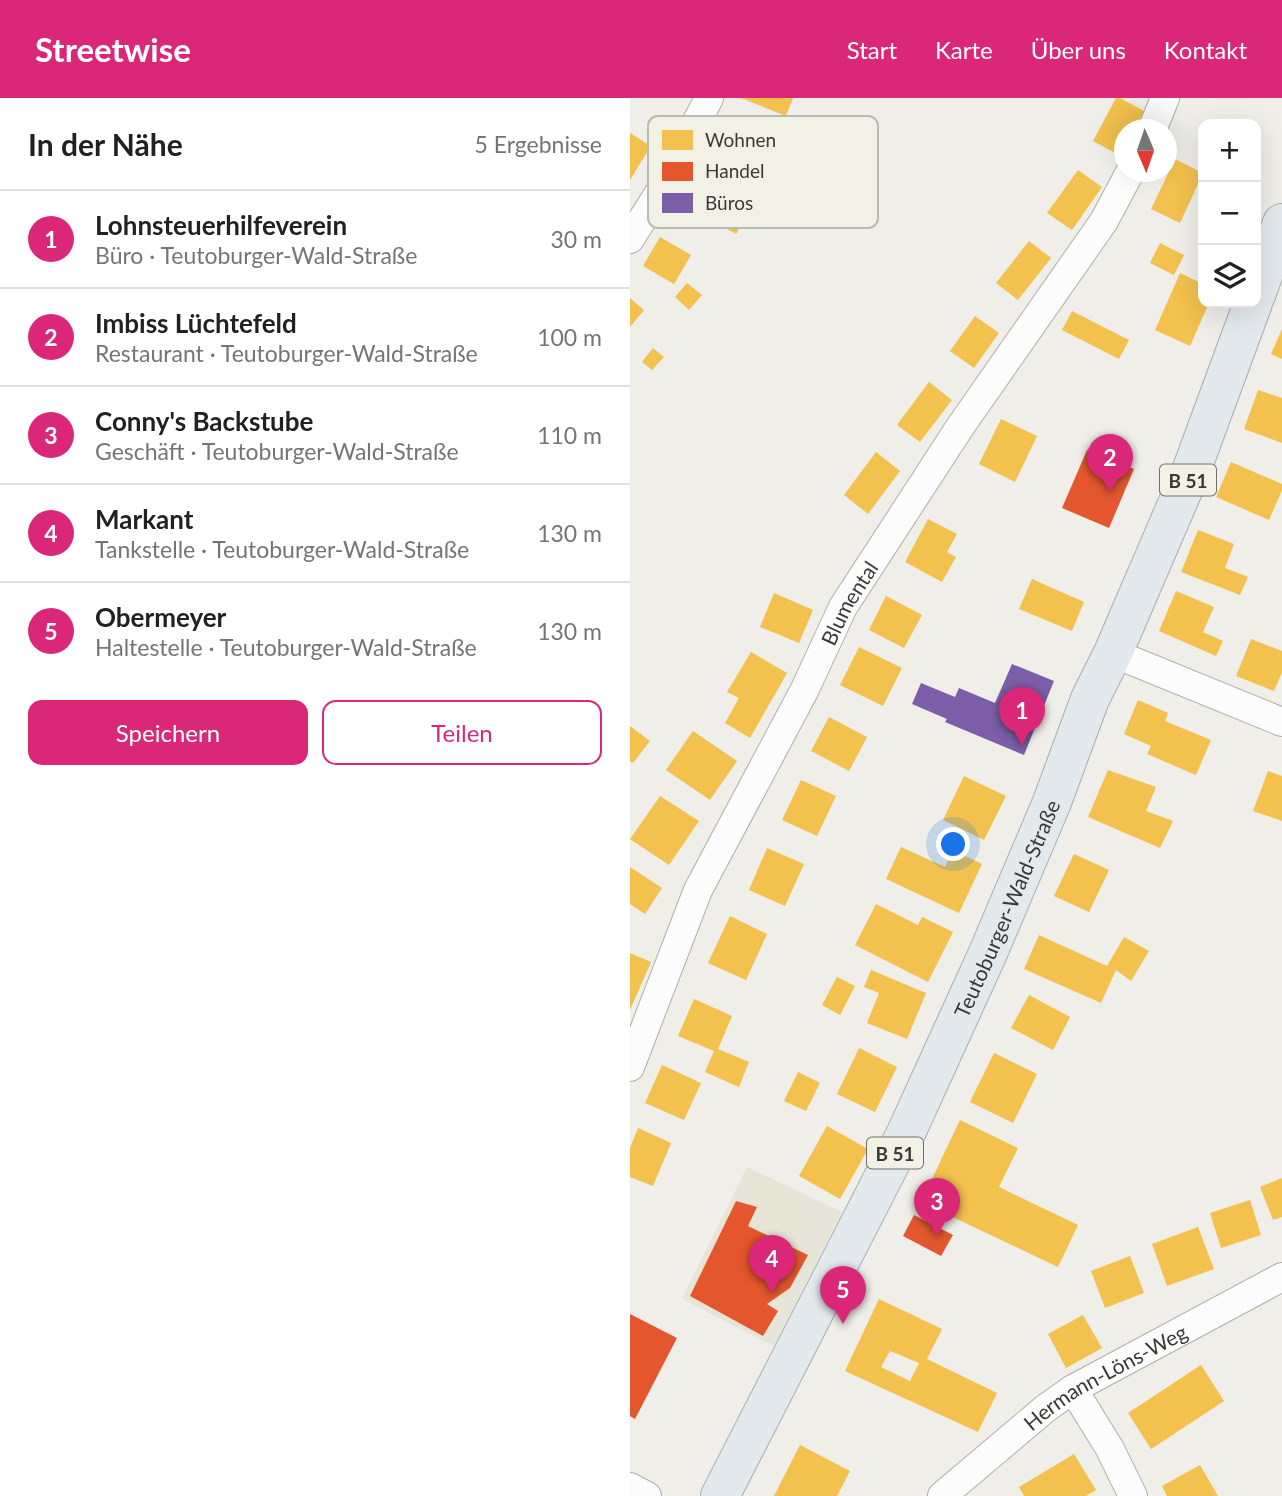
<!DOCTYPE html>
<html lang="de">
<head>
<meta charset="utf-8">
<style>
  body { margin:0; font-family:Lato,sans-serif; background:#f2f2f2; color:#202124 }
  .controls { position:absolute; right:21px; top:21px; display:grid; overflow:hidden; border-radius:14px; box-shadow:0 7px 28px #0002 }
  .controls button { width:63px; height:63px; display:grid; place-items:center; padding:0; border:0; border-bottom:2px solid #e0e0e0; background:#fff; color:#202124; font:35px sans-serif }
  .compass { position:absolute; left:484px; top:21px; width:63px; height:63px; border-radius:50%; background:#fff; box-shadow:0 7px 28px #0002; rotate:178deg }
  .you { position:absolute; left:324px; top:747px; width:24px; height:24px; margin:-18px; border:5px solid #fff; border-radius:50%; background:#1a73e8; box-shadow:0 0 0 10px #1a73e833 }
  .badge { display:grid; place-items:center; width:46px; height:46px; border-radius:50%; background:#db2777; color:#fff; font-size:23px; font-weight:700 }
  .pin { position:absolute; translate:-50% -58px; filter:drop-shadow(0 2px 4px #0008) }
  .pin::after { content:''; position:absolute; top:37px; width:24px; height:21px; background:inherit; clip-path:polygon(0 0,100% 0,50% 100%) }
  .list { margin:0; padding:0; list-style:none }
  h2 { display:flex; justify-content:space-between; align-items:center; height:91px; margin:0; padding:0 28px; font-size:30px }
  h2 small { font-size:23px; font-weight:400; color:#757577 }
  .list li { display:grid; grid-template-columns:46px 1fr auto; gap:21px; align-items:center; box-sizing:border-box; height:98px; padding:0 28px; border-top:2px solid #e0e0e0 }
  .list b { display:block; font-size:26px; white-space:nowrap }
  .list p { margin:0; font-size:23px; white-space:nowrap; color:#757577 }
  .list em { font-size:23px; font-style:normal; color:#757577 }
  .actions { display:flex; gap:14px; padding:21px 28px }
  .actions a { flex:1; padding:16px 0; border:2px solid #db2777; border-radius:14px; text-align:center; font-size:24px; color:#db2777 }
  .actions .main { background:#db2777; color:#fff }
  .icon { flex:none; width:38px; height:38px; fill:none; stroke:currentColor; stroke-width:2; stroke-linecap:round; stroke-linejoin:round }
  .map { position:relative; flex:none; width:652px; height:1398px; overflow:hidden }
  header { display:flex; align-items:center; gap:42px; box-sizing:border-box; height:98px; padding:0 35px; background:#db2777; color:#fff }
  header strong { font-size:33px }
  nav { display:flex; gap:38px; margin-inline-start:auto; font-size:24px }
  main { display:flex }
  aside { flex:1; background:#fff }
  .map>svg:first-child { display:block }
  .built { fill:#e6e5d7 }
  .homes { fill:#f2c14e; fill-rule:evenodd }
  .shops { fill:#e4572e }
  .offices { fill:#7b5ea7 }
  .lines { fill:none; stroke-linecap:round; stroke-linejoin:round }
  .minor-casing { stroke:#afaea9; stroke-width:30 }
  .primary-casing { stroke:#a6aeb4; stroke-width:40 }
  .minor { stroke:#fdfcfc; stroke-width:28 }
  .primary { stroke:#e4e9ed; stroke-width:38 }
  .labels { text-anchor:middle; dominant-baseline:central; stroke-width:7; stroke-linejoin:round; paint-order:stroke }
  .shield { fill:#f2f1e5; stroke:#71706a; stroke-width:2 }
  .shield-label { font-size:19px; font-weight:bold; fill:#3a3935 }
  .street-label { font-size:21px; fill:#3a3935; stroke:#f2f1e5 }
  .key { fill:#f2f1e5; stroke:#bbbab0; stroke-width:2 }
  .key-label { font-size:19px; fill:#3a3935 }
</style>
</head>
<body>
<header>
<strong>Streetwise</strong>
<nav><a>Start</a><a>Karte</a><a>Über uns</a><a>Kontakt</a></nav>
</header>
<main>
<aside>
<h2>In der Nähe<small>5 Ergebnisse</small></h2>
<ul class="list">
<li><span class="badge">1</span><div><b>Lohnsteuerhilfeverein</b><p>Büro · Teutoburger-Wald-Straße</p></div><em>30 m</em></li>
<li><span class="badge">2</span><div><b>Imbiss Lüchtefeld</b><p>Restaurant · Teutoburger-Wald-Straße</p></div><em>100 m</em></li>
<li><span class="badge">3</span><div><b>Conny's Backstube</b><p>Geschäft · Teutoburger-Wald-Straße</p></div><em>110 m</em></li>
<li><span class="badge">4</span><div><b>Markant</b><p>Tankstelle · Teutoburger-Wald-Straße</p></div><em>130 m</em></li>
<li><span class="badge">5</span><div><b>Obermeyer</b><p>Haltestelle · Teutoburger-Wald-Straße</p></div><em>130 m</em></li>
</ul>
<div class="actions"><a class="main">Speichern</a><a>Teilen</a></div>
</aside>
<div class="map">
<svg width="652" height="1398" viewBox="0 0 652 1398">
  <rect width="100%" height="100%" fill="#efeee8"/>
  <!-- built -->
  <path class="built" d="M117 1069 212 1114 144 1248 52 1201Z"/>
  <!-- homes -->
  <path class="homes" d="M111 0H163L156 18Z
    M486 0H490L516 14 506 32H494V51L491 58 463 43Z
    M0 35 21 48 0 82Z
    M545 61 573 75 550 125 521 111Z
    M448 72 472 89 442 132 417 115Z
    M68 80 121 109 106 136 75 119 71 128 49 116Z
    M30 139 61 157 44 186 13 168Z
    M399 143 421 160 388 202 366 185Z
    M530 145 554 157 544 177 520 165Z
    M550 175 573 186V205H579L560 248 525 232Z
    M57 185 72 197 59 212 45 199Z
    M0 200 14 212 0 229Z
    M442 213 499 242 489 261 432 232Z
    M345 218 369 235 344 270 320 253Z
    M652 231V261L641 256Z
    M23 250 34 259 22 272 12 264Z
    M299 284 322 302 290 344 267 327Z
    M628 292 652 300V345L614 331Z
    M371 321 407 338 385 384 349 366Z
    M246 354 270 373 238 416 214 397Z
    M601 364 652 386V392L639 422 586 399Z
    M298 421 327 436 317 454 326 459 312 484 275 464Z
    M568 432 604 446 595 470 618 479 610 497 551 474Z
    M402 481 454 504 442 533 389 511Z
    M546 493 584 509 573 534 593 543 586 558 529 533Z
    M144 495 183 512 169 545 130 529Z
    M256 498 292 517 274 550 239 532Z
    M621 541 652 553V574L644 593 606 578Z
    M229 549 272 570 253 608 210 587Z
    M121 554 157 575 120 640 95 625 109 600 97 594Z
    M508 602 538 615 535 623 581 642 566 677 517 656 521 648 494 636Z
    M199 619 237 639 219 673 181 653Z
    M0 628 20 643 3 665 0 663Z
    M63 633 107 663 80 702 36 672Z
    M478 672 526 689 516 713 543 723 530 750 458 719Z
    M638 673 652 678V723L623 713Z
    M334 678 376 698 354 742 313 722Z
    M171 682 206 698 187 738 152 722Z
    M30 698 69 723 39 767 0 741Z
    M271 749 315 769 323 752 352 766 329 815 256 781Z
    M137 750 174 766 155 808 119 792Z
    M444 756 479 772 459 814 424 798Z
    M0 769 32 790 15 816 0 806Z
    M246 806 288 827 292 819 323 834 298 884 225 847Z
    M100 818 137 836 116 882 78 865Z
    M409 837 477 868 494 839 519 853 501 883 486 872 471 905 394 871Z
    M0 855 21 864 0 912Z
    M241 872 296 895 277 941 237 925 249 895 234 889Z
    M207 879 225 888 210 917 192 907Z
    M399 897 440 919 423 952 381 930Z
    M64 901 102 918 88 951 119 964 109 989 75 974 84 953 48 938Z
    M229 950 267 969 245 1014 207 996Z
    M364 955 407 976 383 1025 340 1004Z
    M32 967 71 985 54 1022 15 1005Z
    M168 974 190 985 176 1013 154 1003Z
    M330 1022 388 1050 369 1089 448 1127 428 1169 291 1104Z
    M197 1028 238 1051 210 1101 169 1078Z
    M8 1030 41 1045 23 1088 0 1079V1050Z
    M652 1080V1119L643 1122 630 1089Z
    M620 1102 631 1137 591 1150 580 1115Z
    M568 1129 584 1171 537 1188 522 1146Z
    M500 1158 514 1195 475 1210 461 1173Z
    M249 1201 312 1231 297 1261 367 1295 348 1334 215 1273ZM260 1253 289 1265 280 1283 251 1269Z
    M453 1217 472 1250 436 1270 418 1236Z
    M571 1267 594 1303 521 1351 498 1315Z
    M170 1347 220 1373 207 1398H144Z
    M444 1356 466 1392 456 1398H394L389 1389Z
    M570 1367 588 1398H537L532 1388Z"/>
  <!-- shops -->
  <path class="shops" d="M457 352 504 371 479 430 432 410Z
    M106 1103 127 1109 118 1128 178 1157 160 1190 137 1206 148 1213 133 1238 60 1198Z
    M284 1117 323 1137 311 1158 273 1138Z
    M0 1216 47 1240 5 1321 0 1318Z"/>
  <!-- offices -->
  <path class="offices" d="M382 566 424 583 394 657 315 624 317 621 282 606 291 585 325 599 329 590 365 605Z"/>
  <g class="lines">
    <defs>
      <g id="minor">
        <path d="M522 32 535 0"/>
        <path d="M0 141 34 87 79 0"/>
        <path d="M483 555 652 624"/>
        <path id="s1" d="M0 969 68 792 174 593 213 509 330 329 474 123 500 74"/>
        <path d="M443 1291 480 1351 503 1398"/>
        <path d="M0 1389 17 1398"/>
        <path id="s2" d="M312 1398 416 1310 443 1291 652 1179"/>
      </g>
      <g id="primary">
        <path d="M626 197 652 125"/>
        <path id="s3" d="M90 1398 276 1035 358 855 422 704 460 601 483 555 560 376 623 205"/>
      </g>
    </defs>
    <!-- minor casing -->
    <use href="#minor" class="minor-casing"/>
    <!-- primary casing -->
    <use href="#primary" class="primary-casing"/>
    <!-- minor -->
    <use href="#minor" class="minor"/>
    <!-- primary -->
    <use href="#primary" class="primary"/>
  </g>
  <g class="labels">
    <!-- shield labels -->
    <g class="shield">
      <rect x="530" y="366.5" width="56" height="31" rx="5"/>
      <rect x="237" y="1039.5" width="56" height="31" rx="5"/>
    </g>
    <g class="shield-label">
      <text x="558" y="382">B 51</text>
      <text x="265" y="1055">B 51</text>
    </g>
    <!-- street labels -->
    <g class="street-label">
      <text stroke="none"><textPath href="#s1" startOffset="514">Blumental</textPath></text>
      <text stroke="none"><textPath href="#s3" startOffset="654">Teutoburger-Wald-Straße</textPath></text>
      <text stroke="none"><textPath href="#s2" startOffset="203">Hermann-Löns-Weg</textPath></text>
    </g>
  </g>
  <!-- legend -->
  <rect x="18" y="18" width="230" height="112" rx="10" class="key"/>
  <rect x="32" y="32" width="31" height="20" fill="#f2c14e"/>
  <rect x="32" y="64" width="31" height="19" fill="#e4572e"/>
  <rect x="32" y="95" width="31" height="20" fill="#7b5ea7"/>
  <g class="key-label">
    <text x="75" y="49">Wohnen</text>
    <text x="75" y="80">Handel</text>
    <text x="75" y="112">Büros</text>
  </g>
</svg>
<div class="controls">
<button>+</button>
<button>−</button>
<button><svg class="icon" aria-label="layers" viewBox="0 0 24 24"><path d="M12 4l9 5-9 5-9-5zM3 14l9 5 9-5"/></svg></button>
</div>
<svg class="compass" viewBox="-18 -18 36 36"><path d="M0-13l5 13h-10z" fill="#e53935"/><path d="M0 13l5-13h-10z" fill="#757577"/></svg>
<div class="you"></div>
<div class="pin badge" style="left:392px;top:647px">1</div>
<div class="pin badge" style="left:480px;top:394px">2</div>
<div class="pin badge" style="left:307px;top:1138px">3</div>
<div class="pin badge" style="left:142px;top:1195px">4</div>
<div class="pin badge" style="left:213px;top:1226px">5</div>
</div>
</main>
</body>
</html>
